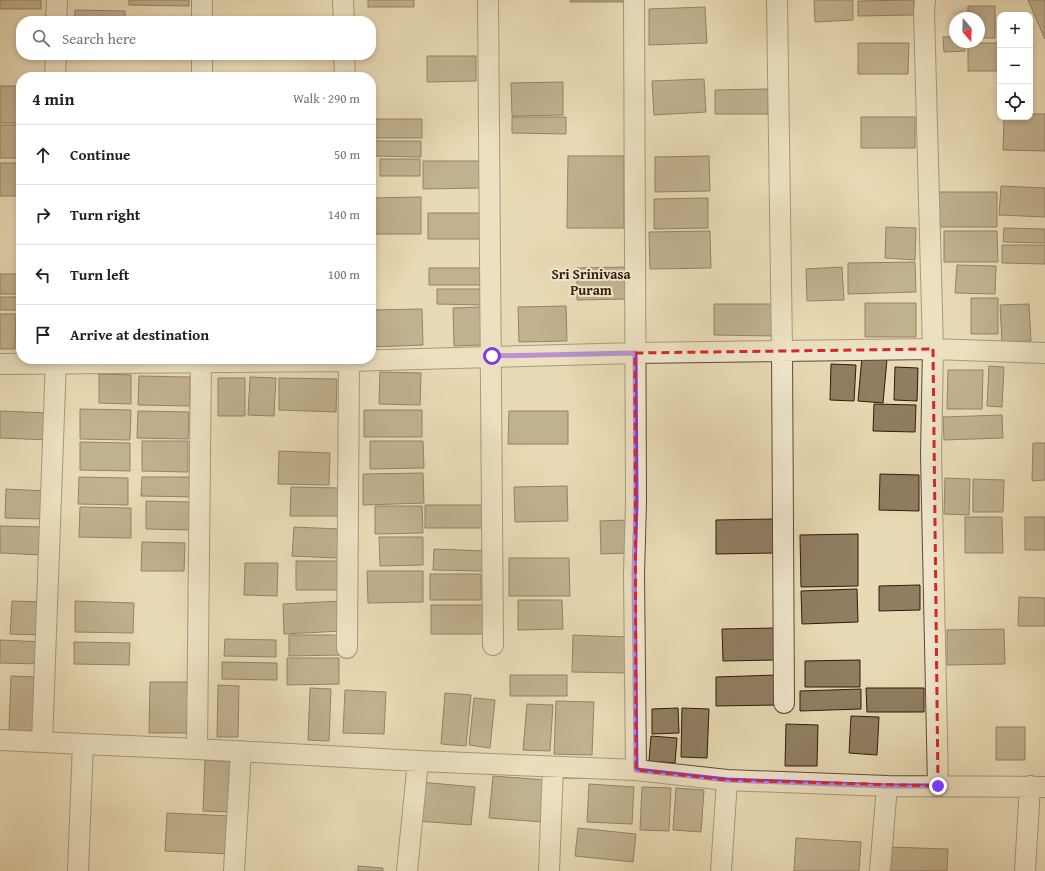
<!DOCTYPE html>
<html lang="en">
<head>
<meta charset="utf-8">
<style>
  body { margin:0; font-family:"Gentium Book Plus",serif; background:#f2f2f2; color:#202124 }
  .controls { position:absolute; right:12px; top:12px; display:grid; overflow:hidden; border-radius:8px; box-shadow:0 2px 6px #0003 }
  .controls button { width:36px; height:36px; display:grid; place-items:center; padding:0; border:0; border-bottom:1px solid #e0e0e0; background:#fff; color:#202124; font:20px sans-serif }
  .compass { position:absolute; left:949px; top:12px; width:36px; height:36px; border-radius:50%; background:#fff; box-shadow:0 2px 6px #0003; rotate:161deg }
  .stop { position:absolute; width:12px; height:12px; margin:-9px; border:3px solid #7c3aed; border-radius:50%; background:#fff }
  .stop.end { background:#7c3aed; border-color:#fff; box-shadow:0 1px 4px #0008 }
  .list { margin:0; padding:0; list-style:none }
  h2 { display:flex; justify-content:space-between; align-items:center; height:52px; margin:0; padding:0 16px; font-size:17px }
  h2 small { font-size:13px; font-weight:400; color:#757577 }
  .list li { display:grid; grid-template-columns:26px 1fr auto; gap:12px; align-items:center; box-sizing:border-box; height:60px; padding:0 16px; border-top:1px solid #e0e0e0 }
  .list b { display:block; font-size:15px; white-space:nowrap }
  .list em { font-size:13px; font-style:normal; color:#757577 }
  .icon { flex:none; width:22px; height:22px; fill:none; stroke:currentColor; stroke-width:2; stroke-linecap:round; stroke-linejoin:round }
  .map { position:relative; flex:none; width:1045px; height:871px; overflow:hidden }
  .search { position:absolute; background:#fff; box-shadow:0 2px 6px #0003; left:16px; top:16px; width:360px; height:44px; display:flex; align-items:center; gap:10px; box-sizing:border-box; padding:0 14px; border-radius:16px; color:#757577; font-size:15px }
  .panel { position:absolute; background:#fff; box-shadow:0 2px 6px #0003; left:16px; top:72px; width:360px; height:292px; border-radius:16px }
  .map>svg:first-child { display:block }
  .building { fill:#907e62; stroke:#301a09 }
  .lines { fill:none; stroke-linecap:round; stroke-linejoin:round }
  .street-casing { stroke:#5e4a34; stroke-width:22 }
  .street { stroke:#f0e7ce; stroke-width:20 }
  .route { stroke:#7c3aed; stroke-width:5 }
  .marked { fill:none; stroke:#d62828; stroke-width:3; stroke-dasharray:8 5; stroke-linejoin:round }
  .labels { text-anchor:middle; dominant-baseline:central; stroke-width:4; stroke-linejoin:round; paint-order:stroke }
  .neighbourhood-label { font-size:14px; font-weight:bold; fill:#301a09; stroke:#f0e7ce }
</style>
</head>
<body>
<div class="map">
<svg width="1045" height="871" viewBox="0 0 1045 871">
  <rect width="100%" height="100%" fill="#e8dab4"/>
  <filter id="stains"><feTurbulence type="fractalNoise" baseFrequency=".005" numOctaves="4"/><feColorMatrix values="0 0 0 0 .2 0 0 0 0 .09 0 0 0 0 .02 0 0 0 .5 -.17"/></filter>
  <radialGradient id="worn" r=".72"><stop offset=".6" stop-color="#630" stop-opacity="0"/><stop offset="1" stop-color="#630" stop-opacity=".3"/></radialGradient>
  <!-- building -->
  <path class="building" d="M0 0H41V9H0Z
    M129 0H189V6L129 5Z
    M368 0H414V7H368Z
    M570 0H624V2H570Z
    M814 0H853V20L815 22Z
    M914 0V15L858 16V1Z
    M1028 0H1045V39Z
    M968 6H995V38H979V18H968Z
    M705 7 707 43 649 45V9Z
    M75 10 125 11V21H75Z
    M943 37H955V42H965V51L944 52Z
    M858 43H909L908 74H858Z
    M968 43H999V71H968Z
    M427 56H476V81L427 82Z
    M704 79 706 112 654 115 652 81Z
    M563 82V115L512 116 511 83Z
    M0 86H21V123H0Z
    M768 89V114H715V90Z
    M1030 114H1045V151L1003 150 1004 117H1030Z
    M512 117H566V134L512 133Z
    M861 117H915V148H861Z
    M371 119H422V138H371Z
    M0 125H21V158H0Z
    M371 141H421V157L371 156Z
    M568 156H624V228H567Z
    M709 156 710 191 655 192V157Z
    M380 159H420V176H380Z
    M423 161H480V188L423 189Z
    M0 163H21V196H0Z
    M1001 186 1045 188V217L999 215Z
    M939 192H997V227H939Z
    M421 197V234H371V198Z
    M708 198V228L654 229V199Z
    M428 213H482V239H428Z
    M886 227 916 228 915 260 885 258Z
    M1004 228 1045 229V243L1003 242Z
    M710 231 711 268 650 269 649 232Z
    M944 231H997L998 262H944Z
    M1002 245H1045V264L1002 263Z
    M915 262 916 292 848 294V263Z
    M957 265 996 266 995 294 955 293Z
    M626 267 627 299 577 300V268Z
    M842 267 844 300 807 301 806 269Z
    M429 268H483V285H429Z
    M0 274H21V294H0Z
    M437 289H481V305L437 304Z
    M0 297H21V310H0Z
    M971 298H998V334H971Z
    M865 303H916V337H865Z
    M714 304H773V336L714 335Z
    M1029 304 1031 341 1002 342 1000 305Z
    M566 306 567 341 519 342 518 307Z
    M482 307V345L454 346 453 308Z
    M422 309 423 345 371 347V310Z
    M0 314H16L15 349H0Z
    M862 356 887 359 883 403 858 401Z
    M831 364 856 365 854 401 830 400Z
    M989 366 1004 367 1002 407 987 406Z
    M895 367 918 368 917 401 894 400Z
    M948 370H983L982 409H947Z
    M380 372 421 373 420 405 379 404Z
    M99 374 131 375V404L99 403Z
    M139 376 190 377V406L138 405Z
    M250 377 276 378 274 416 248 415Z
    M218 378H245V416H218Z
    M279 378 337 379 336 412 279 410Z
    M874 404 916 405 915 432 873 431Z
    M80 409 131 410 130 440 80 439Z
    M364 410H422V437H364Z
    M0 411 51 413 50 440 0 438Z
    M138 411 189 412 188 439 137 438Z
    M509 411H568V444H508Z
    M1002 415 1003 438 944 440 943 417Z
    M142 441H188V472L142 471Z
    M370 441H423L424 468 370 469Z
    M80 442 130 443V471L80 470Z
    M1033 443H1045V480L1032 481Z
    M279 451 330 453 329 485 278 484Z
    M423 473 424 503 363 505V474Z
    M880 474 919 475V511L879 510Z
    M79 477 128 478V505L78 504Z
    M142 477H196V497L141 496Z
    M945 478 970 479 969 515 944 514Z
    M973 479 1004 480 1003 512H973Z
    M567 486 568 521 515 522 514 487Z
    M291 487 340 488V516H290Z
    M6 489 44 491 43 519 5 518Z
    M146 501 190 502V530L146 529Z
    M425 505H484V528H425Z
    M375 506H422L423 533 375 534Z
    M80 507 131 508V538L79 537Z
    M965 517H1002L1003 553H965Z
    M1025 517H1045V550H1025Z
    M774 519V553L716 554V520Z
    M629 520 630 553 601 554 600 521Z
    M0 526 44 527 43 555 0 553Z
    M294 527 339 529 338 558 292 556Z
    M858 534V586L801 587 800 535Z
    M379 537H423V565L380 566Z
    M142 542 185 543 184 571H141Z
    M434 549 484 551 483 571 433 570Z
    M509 558H569L570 596H509Z
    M296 561H340V590H296Z
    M245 563H278L277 596 244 595Z
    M367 571H423V602L368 603Z
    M430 574H481V600H430Z
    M920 585V610L879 611V586Z
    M857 589 858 622 802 624 801 591Z
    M1019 597 1045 598V626H1018Z
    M518 600H562L563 629 518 630Z
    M12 601 42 602 41 635 10 634Z
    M75 601 134 603 133 633 75 632Z
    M341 601 342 631 284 634 283 604Z
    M431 605H485V634H431Z
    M776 628V660L723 661 722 629Z
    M1004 629 1005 664 947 665V630Z
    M289 635H343V655L289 656Z
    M573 635 628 637 627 673 572 672Z
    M225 639 276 640V657L224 656Z
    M0 640 44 642 43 664 0 663Z
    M74 642 130 643 129 665 74 664Z
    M287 658H339V684L287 685Z
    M860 660V687H805V661Z
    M222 662 277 663V680L222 679Z
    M510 675H567V696H510Z
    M777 675 778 705 716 706V677Z
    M11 676 37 677 34 731 9 730Z
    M150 682H193L192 733H149Z
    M218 685 239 686 238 737H217Z
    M310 688 331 689 329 741 308 740Z
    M866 688H924V712H867Z
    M861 689V709L800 711V691Z
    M345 690 386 692 384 734 343 733Z
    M445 693 471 695 466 746 441 744Z
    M474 698 495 700 490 748 469 745Z
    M556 701 594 702 592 755 554 754Z
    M527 704 553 705 550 751 523 750Z
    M678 708 679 733 652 734V709Z
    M682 708 709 709 707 758 681 757Z
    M851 716 879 717 877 755 849 753Z
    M786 724 818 725 817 766H785Z
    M996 727H1025V760H996Z
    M651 736 677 738 675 763 649 761Z
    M205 760 236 762 233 812 203 811Z
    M493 776 547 780 543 822 489 818Z
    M420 782 475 787 471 825 417 821Z
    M589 784 634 787 632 824 587 822Z
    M642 787 671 788 669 831 640 830Z
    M676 788 704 790 701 832 673 830Z
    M167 813 231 816 230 854 165 851Z
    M578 828 636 834 633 862 575 856Z
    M796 838 861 842 859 871H794Z
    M888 847 948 849 947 871H887Z
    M358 866 383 868V871H358Z"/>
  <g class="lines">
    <defs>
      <path id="street" d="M343 0 344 21
        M488 0 493 645
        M634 0 636 502 634 574 636 770
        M777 0 782 351 784 703
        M925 0 924 12 933 349 931 454 938 786
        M56 21 57 0
        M202 21V0
        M344 55 345 77
        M55 77 56 55
        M202 77V55
        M0 364 349 361 635 353 933 349 1045 353
        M347 648 349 359
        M0 740 83 744
        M42 742 56 359
        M197 749 418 761 636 770 727 780 887 786 1045 787
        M78 871 83 744 197 749 201 359
        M234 871 241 751
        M407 871 418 761
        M549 871 553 767
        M721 871 727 780
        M880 871 887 786
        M1025 871 1030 786"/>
    </defs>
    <!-- street casing -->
    <use href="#street" class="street-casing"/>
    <!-- street -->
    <use href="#street" class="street"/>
  </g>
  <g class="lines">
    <!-- route -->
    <path class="route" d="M492 356 635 353 636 502 634 574 636 770 727 780 887 786H938"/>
  </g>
  <!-- marked area -->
  <path d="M0 0H1045V871H0ZM933 349 938 786 727 780 636 770 635 353Z" fill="#e8dab4" fill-opacity=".55" fill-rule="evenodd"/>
  <path class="marked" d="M933 349 938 786 727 780 636 770 635 353Z"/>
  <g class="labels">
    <!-- neighbourhood labels -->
    <g class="neighbourhood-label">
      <text x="591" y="274">Sri Srinivasa<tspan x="591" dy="16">Puram</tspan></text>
    </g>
  </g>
  <rect width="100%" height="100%" filter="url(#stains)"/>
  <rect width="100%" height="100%" fill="url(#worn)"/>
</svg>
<div class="controls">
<button>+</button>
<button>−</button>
<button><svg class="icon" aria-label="locate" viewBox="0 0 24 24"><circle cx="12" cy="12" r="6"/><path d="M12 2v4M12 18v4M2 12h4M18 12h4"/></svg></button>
</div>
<svg class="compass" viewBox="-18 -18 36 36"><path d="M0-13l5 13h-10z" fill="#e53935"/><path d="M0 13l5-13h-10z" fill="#757577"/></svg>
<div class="stop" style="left:492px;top:356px"></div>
<div class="stop end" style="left:938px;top:786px"></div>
<div class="search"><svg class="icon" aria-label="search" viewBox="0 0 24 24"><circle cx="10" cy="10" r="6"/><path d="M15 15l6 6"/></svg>Search here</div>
<section class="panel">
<h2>4 min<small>Walk · 290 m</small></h2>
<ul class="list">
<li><svg class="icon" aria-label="ahead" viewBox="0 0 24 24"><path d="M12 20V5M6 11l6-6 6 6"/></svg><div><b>Continue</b></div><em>50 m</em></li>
<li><svg class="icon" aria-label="right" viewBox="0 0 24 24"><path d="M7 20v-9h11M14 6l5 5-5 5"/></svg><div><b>Turn right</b></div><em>140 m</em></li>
<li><svg class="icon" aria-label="left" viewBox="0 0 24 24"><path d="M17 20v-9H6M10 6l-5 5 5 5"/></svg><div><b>Turn left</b></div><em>100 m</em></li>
<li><svg class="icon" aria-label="arrive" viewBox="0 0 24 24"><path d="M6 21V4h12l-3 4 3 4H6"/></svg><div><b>Arrive at destination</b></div></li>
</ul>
</section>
</div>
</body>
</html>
